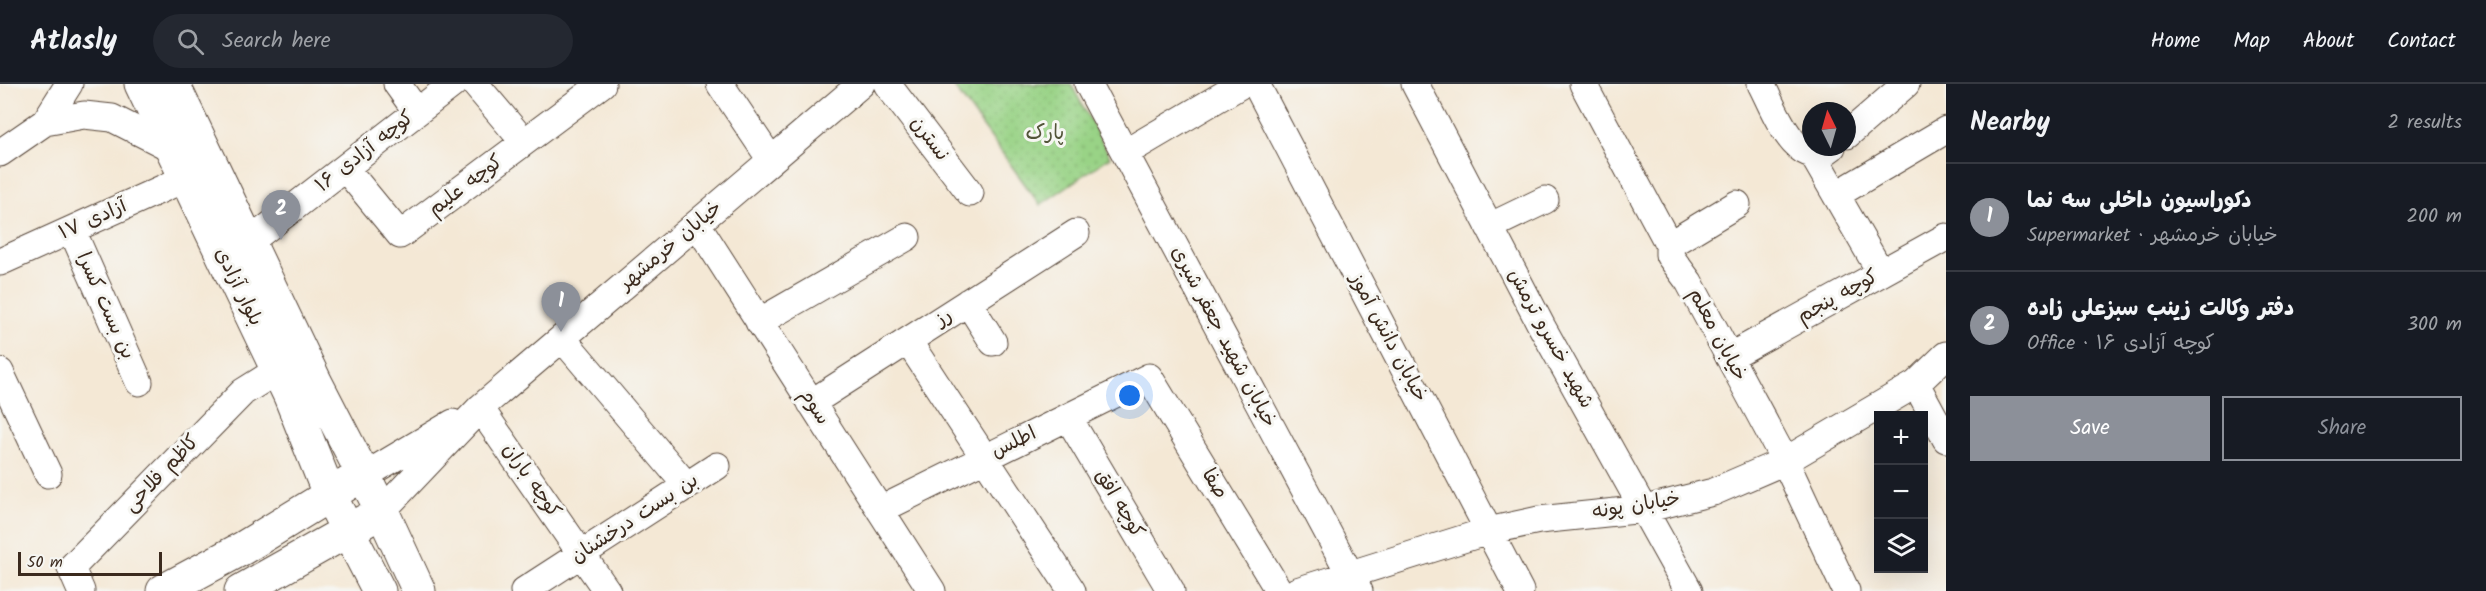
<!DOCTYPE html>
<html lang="en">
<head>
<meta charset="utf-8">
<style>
  body { margin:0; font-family:Kalam,"Playpen Sans Arabic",sans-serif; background:#242831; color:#f1f3f6 }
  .controls { position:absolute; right:18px; bottom:18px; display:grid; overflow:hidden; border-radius:0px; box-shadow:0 6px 24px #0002 }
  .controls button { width:54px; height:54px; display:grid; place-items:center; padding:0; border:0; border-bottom:2px solid #363941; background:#171b24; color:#f1f3f6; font:30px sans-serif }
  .compass { position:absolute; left:1802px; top:18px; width:54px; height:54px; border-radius:50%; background:#171b24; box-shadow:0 6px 24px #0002; rotate:355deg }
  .scale { position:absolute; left:18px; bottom:15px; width:144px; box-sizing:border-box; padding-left:6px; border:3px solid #3b2a1e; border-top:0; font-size:16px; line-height:21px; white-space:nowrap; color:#3b2a1e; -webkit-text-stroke:4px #f6f6f2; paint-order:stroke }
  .you { position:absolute; left:1130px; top:312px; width:21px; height:21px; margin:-15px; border:4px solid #fff; border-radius:50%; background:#1a73e8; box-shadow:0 0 0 9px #1a73e833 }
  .badge { display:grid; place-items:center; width:39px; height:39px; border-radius:50%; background:#8c9099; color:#fff; font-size:20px; font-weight:700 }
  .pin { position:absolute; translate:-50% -50px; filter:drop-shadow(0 2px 3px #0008) }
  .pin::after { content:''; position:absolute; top:32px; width:21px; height:18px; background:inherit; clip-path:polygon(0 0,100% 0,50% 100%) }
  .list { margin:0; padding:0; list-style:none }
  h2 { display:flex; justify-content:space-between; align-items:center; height:78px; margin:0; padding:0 24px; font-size:26px }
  h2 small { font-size:20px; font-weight:400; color:#9ea1a6 }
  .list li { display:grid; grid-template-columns:39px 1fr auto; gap:18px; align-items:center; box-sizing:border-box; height:108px; padding:0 24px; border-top:2px solid #363941 }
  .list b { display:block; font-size:22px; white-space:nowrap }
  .list p { margin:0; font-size:20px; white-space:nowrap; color:#9ea1a6 }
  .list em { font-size:20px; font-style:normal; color:#9ea1a6 }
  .actions { display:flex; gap:12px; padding:18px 24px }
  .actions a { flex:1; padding:14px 0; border:2px solid #8c9099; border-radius:0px; text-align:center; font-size:21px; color:#8c9099 }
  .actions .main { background:#8c9099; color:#fff }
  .icon { flex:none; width:33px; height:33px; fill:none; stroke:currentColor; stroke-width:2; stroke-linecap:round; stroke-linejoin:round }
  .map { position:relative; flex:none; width:1946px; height:507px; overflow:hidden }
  header { display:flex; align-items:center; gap:36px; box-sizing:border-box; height:84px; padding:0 30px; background:#171b24; border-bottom:2px solid #363941 }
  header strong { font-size:28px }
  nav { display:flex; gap:33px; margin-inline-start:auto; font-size:21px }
  .search { width:420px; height:54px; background:#242831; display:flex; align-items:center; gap:15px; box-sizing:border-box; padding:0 21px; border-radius:33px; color:#9ea1a6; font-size:22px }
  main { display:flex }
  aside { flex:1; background:#171b24 }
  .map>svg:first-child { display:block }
  .grass { fill:url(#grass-dots); stroke:#6a7e52; stroke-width:1.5 }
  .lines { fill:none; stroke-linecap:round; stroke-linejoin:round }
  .minor-casing { stroke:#574639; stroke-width:29 }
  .major-casing { stroke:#574639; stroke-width:35 }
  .minor { stroke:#fff; stroke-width:27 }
  .major { stroke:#fff; stroke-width:33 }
  .labels { text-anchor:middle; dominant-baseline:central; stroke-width:6; stroke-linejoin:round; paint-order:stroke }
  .park-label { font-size:20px; fill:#525438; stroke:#f6f6f2 }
  .street-label { font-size:20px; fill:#3b2a1e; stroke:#f6f6f2 }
</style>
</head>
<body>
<header>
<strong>Atlasly</strong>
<div class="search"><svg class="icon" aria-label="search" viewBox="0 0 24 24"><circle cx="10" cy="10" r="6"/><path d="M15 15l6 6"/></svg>Search here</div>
<nav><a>Home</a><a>Map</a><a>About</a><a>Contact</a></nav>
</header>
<main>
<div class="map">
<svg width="1946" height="507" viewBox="0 0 1946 507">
  <defs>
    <pattern id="grass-dots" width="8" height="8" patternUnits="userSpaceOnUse" patternTransform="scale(1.5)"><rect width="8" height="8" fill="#99d386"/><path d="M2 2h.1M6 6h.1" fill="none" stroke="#85b573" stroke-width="1.8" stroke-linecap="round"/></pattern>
  </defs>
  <rect width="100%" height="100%" fill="#f6f6f2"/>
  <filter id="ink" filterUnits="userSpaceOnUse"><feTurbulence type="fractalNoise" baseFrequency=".0167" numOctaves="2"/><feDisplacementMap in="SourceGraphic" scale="12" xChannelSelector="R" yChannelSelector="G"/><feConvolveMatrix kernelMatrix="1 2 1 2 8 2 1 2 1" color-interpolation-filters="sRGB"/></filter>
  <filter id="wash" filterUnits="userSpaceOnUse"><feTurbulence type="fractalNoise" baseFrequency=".008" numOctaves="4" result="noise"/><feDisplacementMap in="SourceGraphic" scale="24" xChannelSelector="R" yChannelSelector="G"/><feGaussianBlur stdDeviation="1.35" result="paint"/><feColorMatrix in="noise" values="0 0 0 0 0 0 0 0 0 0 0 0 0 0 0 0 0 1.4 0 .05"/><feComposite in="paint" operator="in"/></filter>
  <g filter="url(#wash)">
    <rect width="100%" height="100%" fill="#f4e8d5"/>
    <!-- grass -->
    <path class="grass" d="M952 0H1071L1110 73 1040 121Z"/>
  </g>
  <g filter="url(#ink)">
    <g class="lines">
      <defs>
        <path id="minor" d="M397 0 417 28
          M475 0 524 58
          M720 0 771 76
          M887 0 970 109
          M1088 0 1359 507
          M1256 0 1520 507
          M1415 0 1542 243 1689 507
          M1583 0 1669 161V171L1689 198 1785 377 1846 507
          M1761 0C1774 24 1797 92 1832 63
          M45 38 84 31 112 34 171 64
          M1847 51 1906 0
          M0 69 45 38 69 0
          M1125 69 1242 0
          M1813 71 1881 189
          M345 84 400 151 602 0
          M1836 111 1946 46
          M697 140 932 507
          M1489 143 1545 116
          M72 146 139 298
          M249 158 453 0
          M1669 161 1737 120
          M0 178 186 94
          M968 218 993 258
          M759 238 907 153
          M562 254 687 402
          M908 257 1072 507
          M1729 273 1946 153
          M0 288 48 390
          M1916 300 1946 355
          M811 319 1076 149
          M480 324 607 507
          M1068 333 1171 507
          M364 392 453 339
          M880 426 1149 293 1279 507
          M382 427 480 324 861 0
          M81 507 71 484 243 308 278 286
          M524 507 717 382
          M1297 507 1488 447 1539 436 1645 425 1713 408 1785 377 1916 300 1946 271"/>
        <path id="major" d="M141 0 290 312 329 410 379 507
          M173 0 316 299 382 427 419 507
          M163 507 243 464 349 399
          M241 507 365 437"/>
      </defs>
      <!-- minor casing -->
      <use href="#minor" class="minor-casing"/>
      <!-- major casing -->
      <use href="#major" class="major-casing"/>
      <!-- minor -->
      <use href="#minor" class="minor"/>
      <!-- major -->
      <use href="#major" class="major"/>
    </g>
  </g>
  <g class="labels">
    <!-- park labels -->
    <g class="park-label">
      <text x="1045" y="50">پارک</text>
    </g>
    <!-- street labels -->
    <g class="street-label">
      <text transform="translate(929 55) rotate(53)">نسترن</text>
      <text transform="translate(365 68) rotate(-38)">کوچه آزادی ۱۶</text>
      <text transform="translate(466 102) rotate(-37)">کوچه علیم</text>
      <text transform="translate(93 136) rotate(-24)">آزادی ۱۷</text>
      <text transform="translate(671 162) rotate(-40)">خیابان خرمشهر</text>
      <text transform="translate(238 203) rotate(64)">بلوار آزادی</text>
      <text transform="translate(1838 213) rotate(-29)">کوچه پنجم</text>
      <text transform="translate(105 222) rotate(66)">بن بست کسرا</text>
      <text transform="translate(944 234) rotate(-33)">رز</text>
      <text transform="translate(1717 251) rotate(62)">خیابان معلم</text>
      <text transform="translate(1223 253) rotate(62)">خیابان شهید جعفر شیری</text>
      <text transform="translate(1388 254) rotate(62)">خیابان دانش آموز</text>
      <text transform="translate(1550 255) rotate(61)">شهید خسرو ترمش</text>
      <text transform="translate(814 323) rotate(57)">سوم</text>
      <text transform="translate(1014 359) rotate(-26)">اطلس</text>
      <text transform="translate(162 390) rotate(-46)">کاظم فلاحی</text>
      <text transform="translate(531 397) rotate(55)">کوچه باران</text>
      <text transform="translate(1214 400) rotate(59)">صفا</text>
      <text transform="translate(1119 420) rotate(59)">کوچه افق</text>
      <text transform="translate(1636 422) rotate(-9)">خیابان پونه</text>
      <text transform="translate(635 435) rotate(-33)">بن بست درخشنان</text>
    </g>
  </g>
</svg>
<div class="controls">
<button>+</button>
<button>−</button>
<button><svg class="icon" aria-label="layers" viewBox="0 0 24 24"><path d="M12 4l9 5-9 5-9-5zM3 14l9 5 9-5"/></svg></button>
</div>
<svg class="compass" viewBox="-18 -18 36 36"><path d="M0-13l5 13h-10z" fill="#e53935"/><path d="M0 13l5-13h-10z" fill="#9ea1a6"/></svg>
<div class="scale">50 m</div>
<div class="you"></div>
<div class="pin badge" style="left:561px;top:248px">1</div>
<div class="pin badge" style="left:281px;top:156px">2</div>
</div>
<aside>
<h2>Nearby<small>2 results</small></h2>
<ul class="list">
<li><span class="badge">1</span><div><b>دکوراسیون داخلی سه نما</b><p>Supermarket · خیابان خرمشهر</p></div><em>200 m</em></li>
<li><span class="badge">2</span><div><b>دفتر وکالت زینب سبزعلی زاده</b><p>Office · کوچه آزادی ۱۶</p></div><em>300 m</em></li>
</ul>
<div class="actions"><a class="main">Save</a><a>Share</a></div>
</aside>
</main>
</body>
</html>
